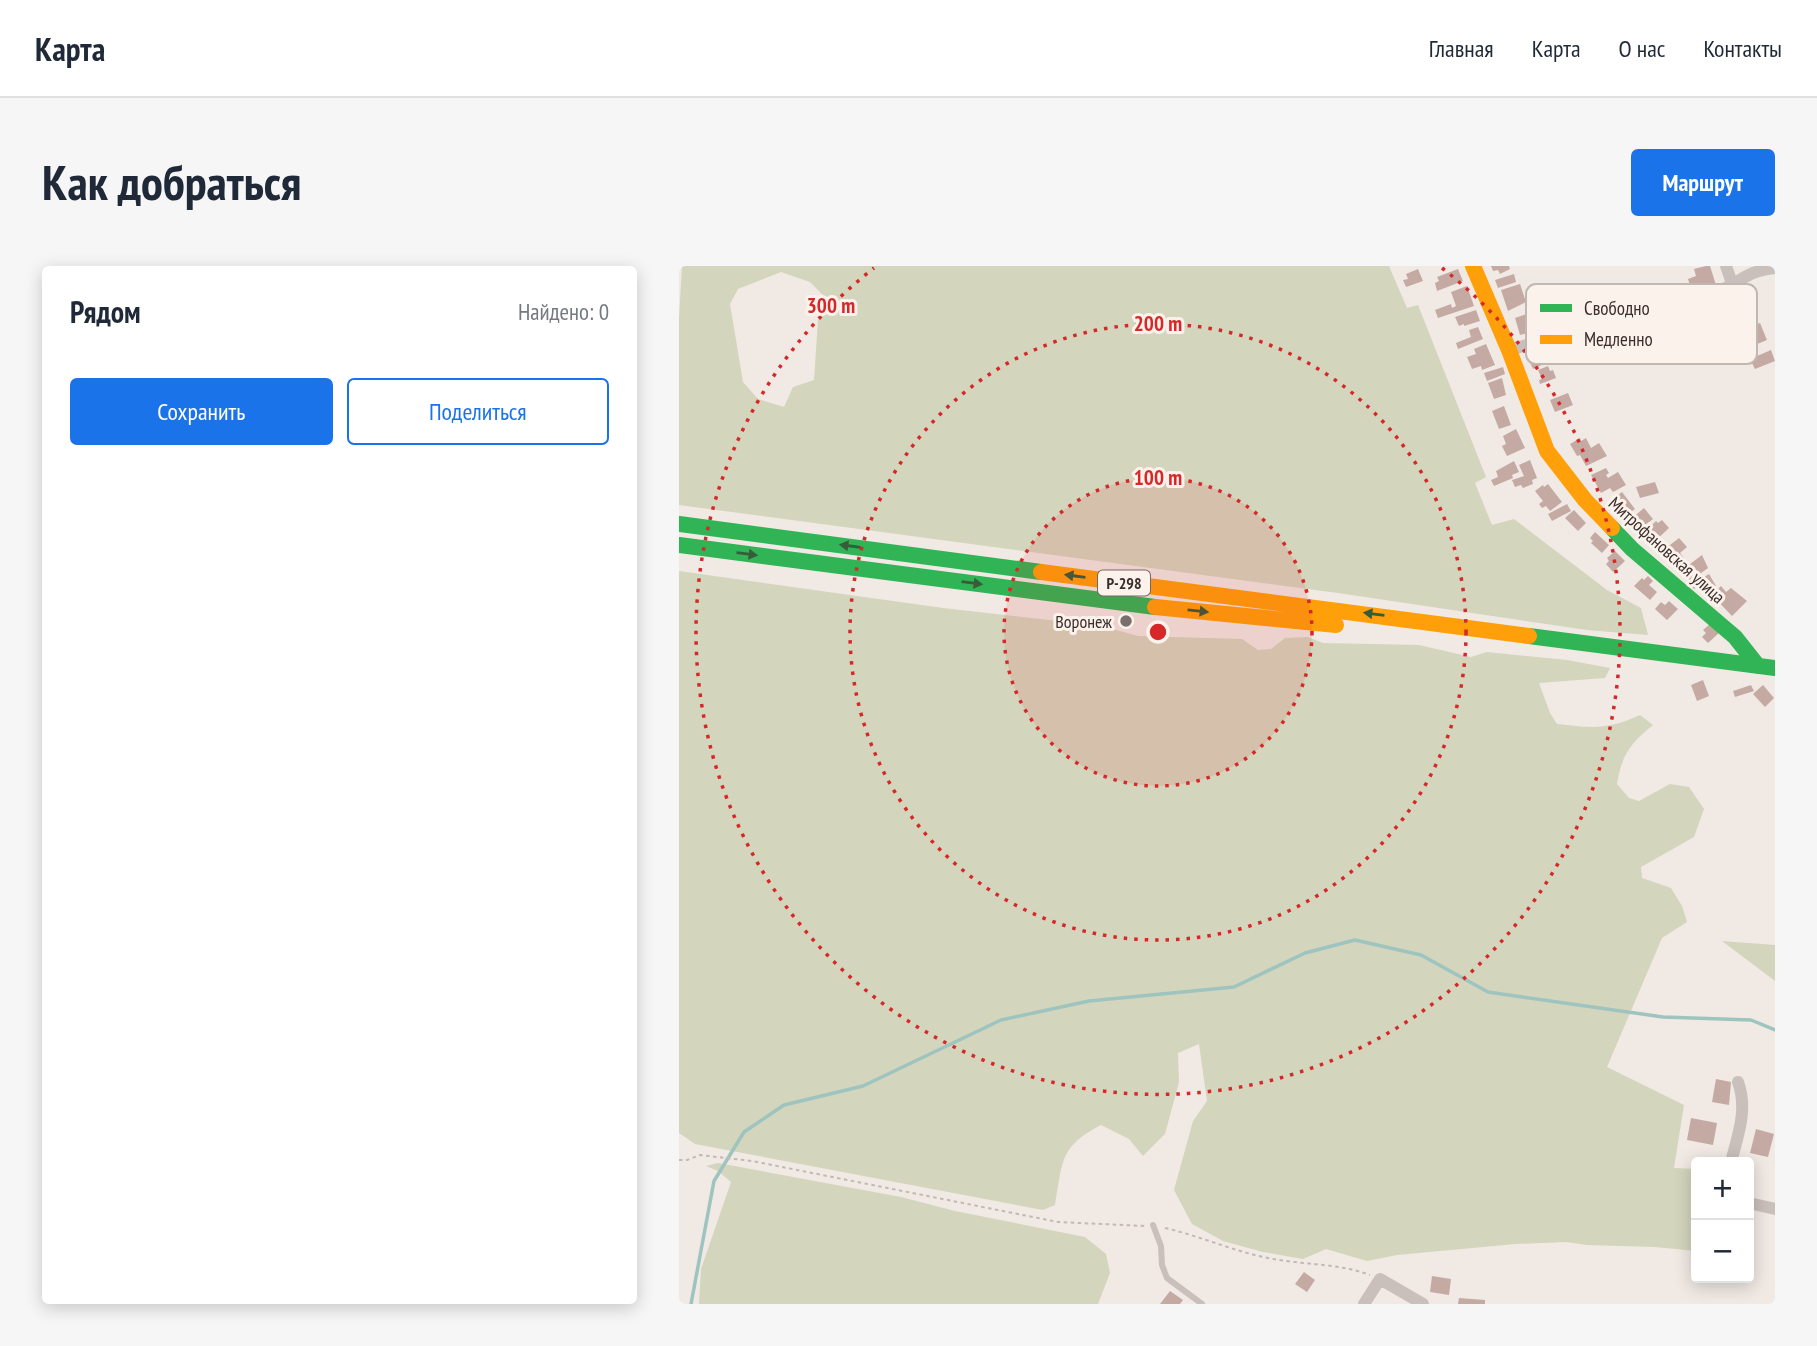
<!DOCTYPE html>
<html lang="ru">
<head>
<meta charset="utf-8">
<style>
  body { margin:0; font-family:"PT Sans Narrow",sans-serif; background:#f6f6f7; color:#1f2937 }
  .controls { position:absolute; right:21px; bottom:21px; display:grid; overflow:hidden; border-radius:7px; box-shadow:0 4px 18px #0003 }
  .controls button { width:63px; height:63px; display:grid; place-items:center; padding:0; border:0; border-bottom:2px solid #e0e1e3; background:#fff; color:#1f2937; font:35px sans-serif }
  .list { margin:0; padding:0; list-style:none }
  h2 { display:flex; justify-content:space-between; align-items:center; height:91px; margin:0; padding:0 28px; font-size:30px }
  h2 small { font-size:23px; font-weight:400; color:#747a83 }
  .actions { display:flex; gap:14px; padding:21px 28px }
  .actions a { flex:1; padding:16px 0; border:2px solid #1a73e8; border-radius:7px; text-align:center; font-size:24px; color:#1a73e8 }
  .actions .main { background:#1a73e8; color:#fff }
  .map { position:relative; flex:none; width:1096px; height:1038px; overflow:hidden; border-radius:7px }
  header { display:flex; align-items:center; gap:42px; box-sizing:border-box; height:98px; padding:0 35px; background:#fff; border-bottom:2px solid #e0e1e3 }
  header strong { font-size:33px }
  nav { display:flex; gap:38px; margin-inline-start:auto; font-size:24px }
  .intro { display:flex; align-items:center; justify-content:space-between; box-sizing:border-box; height:168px; padding:0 42px }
  h1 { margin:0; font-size:49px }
  .button { padding:18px 32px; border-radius:7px; background:#1a73e8; color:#fff; font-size:24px; font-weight:700 }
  main { display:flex; gap:42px; padding:0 42px }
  aside { flex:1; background:#fff; border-radius:7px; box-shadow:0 4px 18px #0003 }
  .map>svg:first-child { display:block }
  .green { fill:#d4d5bd; fill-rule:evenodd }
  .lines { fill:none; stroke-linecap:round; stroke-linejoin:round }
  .stream { stroke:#9ec4bf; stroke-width:3.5 }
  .building { fill:#c5aaa4 }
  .path { stroke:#c2b9b4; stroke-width:2; stroke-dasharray:3.5 3.5; stroke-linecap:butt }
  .lane { stroke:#c9c0bc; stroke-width:6 }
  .street { stroke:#c9c0bc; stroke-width:12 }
  .fast { stroke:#30b455; stroke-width:16 }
  .slow { stroke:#ff9f0a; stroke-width:16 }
  .oneway { fill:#375c39 }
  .ring { fill:none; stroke:#d62828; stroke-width:3.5; stroke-dasharray:3.5 7 }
  .poi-dot { fill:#7a6f6b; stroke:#fbf2ec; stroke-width:2.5 }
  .labels { text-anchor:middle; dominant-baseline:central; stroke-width:6; stroke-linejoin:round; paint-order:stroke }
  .shield { fill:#fbf2ec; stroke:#756864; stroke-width:2 }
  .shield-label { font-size:16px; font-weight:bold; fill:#3b2d2a }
  .street-label { font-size:18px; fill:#3b2d2a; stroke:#fbf2ec }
  .poi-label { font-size:18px; fill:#3b2d2a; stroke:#fbf2ec; text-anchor:end }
  .key { fill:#fbf2ec; stroke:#c1b7b2; stroke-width:2 }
  .key-label { font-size:19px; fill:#3b2d2a }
  .centre { fill:#d62828; stroke:#fbf2ec; stroke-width:3.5 }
  .ring-label { font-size:21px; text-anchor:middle; font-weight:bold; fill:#d62828; stroke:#fbf2ec; stroke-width:6; stroke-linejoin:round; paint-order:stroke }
</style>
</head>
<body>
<header>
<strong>Карта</strong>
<nav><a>Главная</a><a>Карта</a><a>О нас</a><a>Контакты</a></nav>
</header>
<div class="intro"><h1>Как добраться</h1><a class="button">Маршрут</a></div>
<main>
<aside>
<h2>Рядом<small>Найдено: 0</small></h2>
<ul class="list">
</ul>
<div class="actions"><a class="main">Сохранить</a><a>Поделиться</a></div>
</aside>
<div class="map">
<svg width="1096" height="1038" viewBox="0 0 1096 1038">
  <rect width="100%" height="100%" fill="#f0e9e4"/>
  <!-- green -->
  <path class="green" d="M3 0H710L728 42 739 39 807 211 796 217 813 259 835 253 928 324 962 342 969 369 908 364 659 327 0 239V52ZM102 6 131 16 152 37 139 54 135 114 114 121 105 141 79 133 64 116 51 38 59 23Z
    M0 305 264 342 423 360 459 370 563 373 579 384 592 383 606 372 629 371 644 377 740 379 792 391 808 386 888 394 931 402 926 412 860 417 871 447 878 458C913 462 929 464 961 449L974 459C951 478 943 488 938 518L950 532 960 535 991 518 1010 521 1025 543 1015 571 962 601 963 612 992 622 1003 640 1008 656 983 672 928 801 1005 839 995 902 1017 903V985L976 981 908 979 887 976 836 978 718 989 688 995 647 983 624 993 584 986 544 975 513 958 495 924 514 855 528 835 520 778 499 787 500 816 486 868 464 890 450 873 422 859C380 881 384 895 376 939L364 944 16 878 0 867Z
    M1043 675 1096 679V715Z
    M39 897 222 931 276 945 406 971 427 988 431 1007 419 1038H20L22 1003 52 916 39 905 27 900Z"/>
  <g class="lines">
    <!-- stream -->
    <path class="stream" d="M12 1038 35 915 65 866 105 839 184 820 322 754 410 735 555 721 626 687 676 674 742 689 809 726 984 751 1072 754 1096 764"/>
  </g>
  <!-- building -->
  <path class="building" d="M812 0H830L831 3 821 8 819 4 814 5Z
    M1027 0H1031L1037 19 1013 26 1009 13 1017 10 1015 3Z
    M739 3 744 15 727 21 724 14 729 13 727 8Z
    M779 3 784 15 758 25 756 17 760 15 758 11Z
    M835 8 837 16 819 22 816 14Z
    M841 18 847 36 829 45 822 24Z
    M788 20 795 40 759 52 756 44 772 38 773 42 777 40 772 26Z
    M797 44 801 55 785 60V58L780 60 776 51Z
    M856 45 858 53 853 54 856 65 841 69 836 52Z
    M1081 57 1088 74 1071 81 1064 64Z
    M799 61 804 73 779 83 777 77 792 71 790 64Z
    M807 78 816 99 803 104 802 100 793 103 788 91 797 88 795 83Z
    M870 78 876 93 854 103 847 88Z
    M1092 84 1096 95 1076 103 1071 93Z
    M869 100 871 105 874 104 877 112 861 118 860 114 863 113 859 104Z
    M824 101 826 108 808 115 805 107Z
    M823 112 827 129 815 133 809 117Z
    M889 127 894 139 876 146 871 134Z
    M825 140 832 159 820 163 813 145Z
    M837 163 846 182 828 190 823 180 827 178 824 170Z
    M901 172 902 175 907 172 912 182 920 177 928 190 907 200 901 189 898 190 891 178Z
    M851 194 858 212 853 214 854 218 844 222 842 219 836 221 833 214 845 210 840 199Z
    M835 195 840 206 833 209 834 212 815 220 812 214 819 211 817 205Z
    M927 202 930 207 927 209 929 212 939 206 947 219 934 226 931 222 922 227 912 209Z
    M976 216 980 227 961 232 957 221Z
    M869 218 883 236 871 245 867 240 863 242 860 238 864 235 856 225 864 219 865 221Z
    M943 226 956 243 949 248 947 245 943 248 933 234Z
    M888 238 892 245 873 255 869 248Z
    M965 242 974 253 960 264 951 254Z
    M895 244 907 257 899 265 886 252Z
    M983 254 990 262 973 278 964 268 977 255 979 257Z
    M916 266 930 279 923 287 912 277 914 275 911 272Z
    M1000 272 1008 281 1001 287 1005 292 995 301 982 286Z
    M936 285 946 295 934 306 927 298 930 295 928 292Z
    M1023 289 1029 302 1011 315 1003 304Z
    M1030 308 1037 320 1024 328 1019 320 1015 323 1012 319Z
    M969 310 974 315 970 319 978 326 971 334 955 320 963 312 965 314Z
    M1042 320 1047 326 1052 322 1068 335 1053 350 1033 329Z
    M990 335 999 343 988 354 976 343 982 336 986 339Z
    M1031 358 1040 367 1029 377 1023 371 1027 367 1024 364Z
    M1024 414 1030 430 1018 435 1012 419Z
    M1072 419 1075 425 1056 431 1054 425Z
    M1084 419 1095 432 1086 441 1074 428Z
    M1037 813 1052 816 1050 839 1033 836Z
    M1012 852 1038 857 1034 879 1008 874Z
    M1077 863 1095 868 1089 891 1071 887Z
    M625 1006 636 1014 628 1026 616 1018Z
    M753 1010 772 1013 770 1029 751 1026Z
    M491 1025 504 1034 501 1038H481Z
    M780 1032 806 1034V1038H779Z"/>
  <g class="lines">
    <!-- path -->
    <path class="path" d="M0 894H8L21 889 73 895 379 956 466 960
      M486 962C521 970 554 985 589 992 623 999 659 997 691 1009"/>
    <!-- lane -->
    <path class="lane" d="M474 959 482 980 483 999 488 1012 523 1038"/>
    <!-- street -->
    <path class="street" d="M1047 0 1054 20
      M830 84 1037 26C1062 17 1066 5 1096 2
      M1052 896C1059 869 1069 843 1059 816
      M1070 937 1096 943
      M685 1038 701 1013 744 1038"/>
    <!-- fast -->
    <path class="fast" d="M0 258 362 306
      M933 262 953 283 1056 371 1079 400
      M0 279 476 341
      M850 370 1096 402"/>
    <!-- slow -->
    <path class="slow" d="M794 0 830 84 868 185 906 234 933 262
      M362 306 850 370
      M476 341 657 359"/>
  </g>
  <!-- one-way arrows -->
  <defs><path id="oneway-solid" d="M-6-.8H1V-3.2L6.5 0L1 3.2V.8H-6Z" transform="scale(1.75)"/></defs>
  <g class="oneway">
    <use href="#oneway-solid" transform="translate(171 280) rotate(-172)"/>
    <use href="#oneway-solid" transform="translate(68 288) rotate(7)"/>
    <use href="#oneway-solid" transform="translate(396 310) rotate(-172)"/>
    <use href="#oneway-solid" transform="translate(293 317) rotate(7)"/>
    <use href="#oneway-solid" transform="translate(519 345) rotate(6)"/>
    <use href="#oneway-solid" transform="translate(695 348) rotate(-173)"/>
  </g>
  <!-- distance rings -->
  <circle cx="479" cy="366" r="154" fill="#d62828" fill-opacity=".12"/>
  <g class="ring">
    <circle cx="479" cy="366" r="154"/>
    <circle cx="479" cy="366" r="308"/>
    <path d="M763 2A462 462 0 1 1 195 2"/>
  </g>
  <!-- markers -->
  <circle class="poi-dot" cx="447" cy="355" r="7"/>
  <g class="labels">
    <!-- shield labels -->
    <rect class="shield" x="419" y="304.5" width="52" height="25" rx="5"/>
    <g class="shield-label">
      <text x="445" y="317">Р-298</text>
    </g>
    <!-- street labels -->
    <g class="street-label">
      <text transform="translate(988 284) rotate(42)">Митрофановская улица</text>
    </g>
    <!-- poi labels -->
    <g class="poi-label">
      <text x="433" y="355">Воронеж</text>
    </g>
  </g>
  <!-- legend -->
  <rect x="847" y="18" width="231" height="80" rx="10" class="key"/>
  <rect x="861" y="38" width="32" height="8" fill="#30b455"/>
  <rect x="861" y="69" width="32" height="9" fill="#ff9f0a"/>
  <g class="key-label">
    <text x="905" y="49">Свободно</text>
    <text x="905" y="80">Медленно</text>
  </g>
  <circle cx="479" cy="366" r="10" class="centre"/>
  <g class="ring-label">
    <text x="152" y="47">300 m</text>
    <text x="479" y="65">200 m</text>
    <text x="479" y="219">100 m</text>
  </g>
</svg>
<div class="controls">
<button>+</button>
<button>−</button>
</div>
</div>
</main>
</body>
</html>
